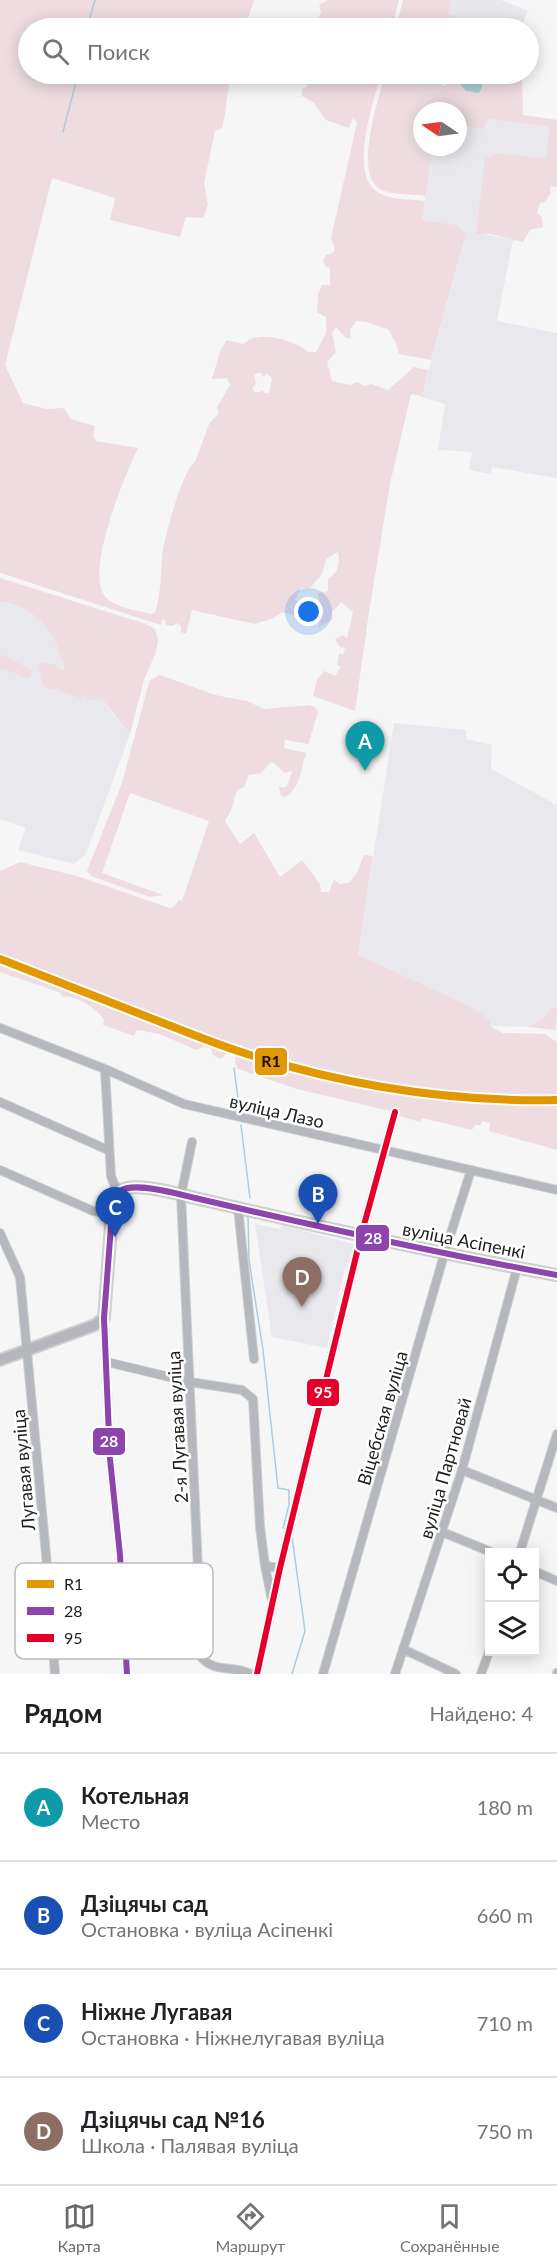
<!DOCTYPE html>
<html lang="ru">
<head>
<meta charset="utf-8">
<style>
  body { margin:0; font-family:Lato,sans-serif; background:#f2f2f2; color:#202124 }
  .controls { position:absolute; right:18px; bottom:18px; display:grid; overflow:hidden; border-radius:0px; box-shadow:0 3px 15px #0003 }
  .controls button { width:54px; height:54px; display:grid; place-items:center; padding:0; border:0; border-bottom:2px solid #e0e0e0; background:#fff; color:#202124; font:30px sans-serif }
  .compass { position:absolute; left:413px; top:102px; width:54px; height:54px; border-radius:50%; background:#fff; box-shadow:0 3px 15px #0003; rotate:283deg }
  .you { position:absolute; left:309px; top:612px; width:21px; height:21px; margin:-15px; border:4px solid #fff; border-radius:50%; background:#1a73e8; box-shadow:0 0 0 9px #1a73e833 }
  .badge { display:grid; place-items:center; width:39px; height:39px; border-radius:50%; background:#6a6a6b; color:#fff; font-size:20px; font-weight:700 }
  .pin { position:absolute; translate:-50% -50px; filter:drop-shadow(0 2px 3px #0008) }
  .pin::after { content:''; position:absolute; top:32px; width:21px; height:18px; background:inherit; clip-path:polygon(0 0,100% 0,50% 100%) }
  .list { margin:0; padding:0; list-style:none }
  h2 { display:flex; justify-content:space-between; align-items:center; height:78px; margin:0; padding:0 24px; font-size:26px }
  h2 small { font-size:20px; font-weight:400; color:#757577 }
  .list li { display:grid; grid-template-columns:39px 1fr auto; gap:18px; align-items:center; box-sizing:border-box; height:108px; padding:0 24px; border-top:2px solid #e0e0e0 }
  .list b { display:block; font-size:22px; white-space:nowrap }
  .list p { margin:0; font-size:20px; white-space:nowrap; color:#757577 }
  .list em { font-size:20px; font-style:normal; color:#757577 }
  .icon { flex:none; width:33px; height:33px; fill:none; stroke:currentColor; stroke-width:2; stroke-linecap:round; stroke-linejoin:round }
  .map { position:relative; flex:none; width:557px; height:1674px; overflow:hidden }
  .search { position:absolute; background:#fff; box-shadow:0 3px 15px #0003; left:18px; right:18px; top:18px; height:66px; display:flex; align-items:center; gap:15px; box-sizing:border-box; padding:0 21px; border-radius:33px; color:#757577; font-size:22px }
  .sheet { height:510px; background:#fff }
  nav { display:flex; justify-content:space-around; align-items:center; box-sizing:border-box; height:84px; border-top:2px solid #e0e0e0; background:#fff; font-size:16px; color:#757577 }
  nav a { display:grid; justify-items:center; gap:3px }
  nav .on { color:#6a6a6b }
  .map>svg:first-child { display:block }
  .built { fill:#e9e8ed }
  .green { fill:#eedce0; fill-rule:evenodd }
  .water { fill:#aacddc }
  .lines { fill:none; stroke-linecap:round; stroke-linejoin:round }
  .stream { stroke:#aacddc; stroke-width:1.5 }
  .street-casing { stroke:#cfcfd0; stroke-width:10 }
  .secondary-casing { stroke:#cfcfd0; stroke-width:14 }
  .street { stroke:#b5b8bc; stroke-width:8 }
  .secondary { stroke:#b5b7bc; stroke-width:10 }
  .bus-1-casing { stroke:#fff; stroke-width:10 }
  .bus-2-casing { stroke:#fff; stroke-width:10 }
  .bus-1 { stroke:#8e44ad; stroke-width:6 }
  .bus-2 { stroke:#e4002b; stroke-width:6 }
  .rail-1-casing { stroke:#fff; stroke-width:12 }
  .rail-1 { stroke:#e19803; stroke-width:8 }
  .labels { text-anchor:middle; dominant-baseline:central; stroke-width:5; stroke-linejoin:round; paint-order:stroke }
  .street-label { font-size:18px; fill:#1f1f20; stroke:#fff }
  .key { fill:#fff; stroke:#bcbcbc; stroke-width:1.5 }
  .key-label { font-size:16px; fill:#1f1f20 }
  .line-badge { stroke:#fff; stroke-width:2 }
  .badge-label { font-size:16px; text-anchor:middle; font-weight:bold; fill:#fff }
  .pale-badge-label { font-size:16px; text-anchor:middle; font-weight:bold; fill:#111 }
</style>
</head>
<body>
<div class="map">
<svg width="557" height="1674" viewBox="0 0 557 1674">
  <rect width="100%" height="100%" fill="#f6f6f7"/>
  <!-- built -->
  <path class="built" d="M452 0H501L528 11 521 28H487L448 14Z
    M488 119 549 127 546 158 496 153 476 233 515 240 512 244 497 321 557 333V478L492 467 491 474 469 470 472 452 438 450 445 404 421 397 466 235 457 225 422 220 432 147H458V126L484 129Z
    M0 594 44 605 108 708 130 734 86 854 74 864 18 850 26 828 0 819Z
    M394 723 466 730V739L492 745 491 769 557 805V1008H551L543 1019 529 1027 490 1026 358 955Z
    M255 1224 280 1229 281 1225 354 1244 347 1268H345L327 1348 272 1337Z"/>
  <!-- green -->
  <path class="green" d="M0 0H254L245 28H28V74H232C226 92 227 110 222 128L215 131 204 183 208 205 203 218 186 217 180 237 110 220 115 198 52 178 5 365 23 403 46 409 64 408 71 419 95 426 93 436 96 441 138 448C125 475 86 568 104 595 113 608 137 610 151 614L155 613C162 592 160 570 163 549 166 532 183 470 195 462L209 424 219 413 217 407 230 385 227 378 212 379 221 349 227 340 243 344C258 329 294 340 308 352H316L326 333V317L317 312 318 295 322 285H330V268L326 267 323 261 326 255 332 253 335 250 331 238 357 123 353 118 349 128 326 120 313 102 302 96V89L308 86 302 80 304 74H381C374 101 347 176 379 193 391 200 411 199 425 201L422 220 457 225 466 234 431 360 399 354 396 343 388 329C377 327 367 320 356 321L350 330 351 339 345 337 336 327 332 333 336 352 327 362 332 381 350 385 357 382 365 386 371 384 388 390 414 367 428 370 422 396 411 394 390 484 368 619 355 711 313 696 317 680 324 671 335 676 341 667 337 664 339 653 343 655 345 648 340 647 335 639 343 635 347 639 353 612 341 602 332 612 333 619 318 628 319 622 282 612 274 618 255 624 192 610 186 634 181 632V626L177 623 173 626 166 625 165 619 162 620 161 625 0 573ZM257 373H261L263 377 267 374 272 378 269 393H265L262 390 260 392H255L252 389 256 383 254 375ZM338 552C340 565 339 571 328 579V591L318 593 320 604H306L295 600 301 588H310L322 574 326 559Z
    M326 0H399L392 28H314L321 12 319 4 328 1Z
    M403 0H452L448 14 487 28H396Z
    M385 74H437L435 83 446 86 449 74H522L523 115 557 120V187L551 186 550 194 545 202 540 203 537 213 542 217 543 227 530 230 523 242 490 234H476L485 159 496 153 546 158 549 127 488 119 484 129 458 126V111H422V147H432L426 196C413 194 390 195 380 189 353 174 379 98 385 74Z
    M0 578 146 624 155 629 158 640 156 652 144 680 130 734 102 699 90 700 85 694 81 698 61 692 58 688 53 690 43 686 39 668 40 662 56 665 58 669 64 670 65 663C59 656 59 649 55 641 44 618 25 605 0 601Z
    M4 655C13 662 23 664 32 671L30 677 26 679 16 673 0 669V657Z
    M160 675 215 695 247 701 264 709 309 705 315 707 318 712 309 742 308 744 285 740 284 748 306 753C301 768 300 790 285 797L281 796 279 786 283 788 287 786 292 771 285 773C279 770 278 764 271 762L261 773 249 775 244 787C233 791 236 798 232 807 231 812 227 817 225 821L240 844 254 833 280 877 302 860 320 884 321 892H329L334 880 340 884 349 883 357 873 364 855 373 856 358 955 471 1007 490 1020V1026L503 1033 545 1034 557 1042V1098C452 1100 347 1084 247 1052 215 1042 184 1029 153 1017 102 997 51 977 0 957V871L20 862 77 876 170 908 174 907 179 900 182 901 209 821 130 793 102 873 163 895 150 897 91 876 87 871 122 783 148 686 150 680Z
    M0 962C116 1007 231 1058 353 1085 420 1100 489 1102 557 1102V1150L489 1131 490 1123 482 1121 481 1125H475L472 1130 422 1118 420 1122 390 1113V1111L297 1089 238 1069 235 1063V1056L227 1053 221 1059 214 1056 210 1048 203 1047 196 1050 160 1034 137 1030 134 1036 103 1025 104 1020C96 1008 77 995 63 997L59 992 0 972Z
    M551 1008H557L556 1030 529 1027 543 1019Z"/>
  <!-- water -->
  <path class="water" d="M470 74 481 75 482 87 479 93 466 91 460 84 461 79Z"/>
  <g class="lines">
    <!-- stream -->
    <path class="stream" d="M87 28 95 0
      M63 132 75 86 76 74
      M234 1068 240 1114
      M241 1125 250 1198
      M248 1216 249 1260 263 1350 278 1488 289 1490V1505L283 1528
      M292 1537 305 1631 292 1674"/>
    <defs>
      <path id="street" d="M0 1028 105 1069 184 1104 557 1190
        M105 1069 111 1176 114 1184 120 1191
        M0 1102 108 1150
        M192 1142 181 1195 202 1658C215 1673 234 1665 251 1674
        M0 1170 93 1211 112 1213
        M238 1208 254 1359
        M0 1233 20 1277 46 1554 55 1674
        M104 1318 110 1459 120 1555 127 1674
        M107 1362 190 1382 242 1390 253 1399 260 1527 265 1566 280 1568
        M462 1470 557 1508
        M442 1532 491 1552
        M520 1552 557 1434
        M265 1566 272 1600
        M534 1571 557 1581
        M403 1649 456 1674
        M257 1674 280 1568 361 1236 395 1112
        M323 1674 444 1255 471 1170
        M395 1674 462 1470 517 1268
        M481 1674 490 1649
        M557 1674V1673"/>
      <path id="secondary" d="M0 1360 95 1325 104 1318 112 1213 120 1191C133 1181 179 1194 195 1198 315 1226 436 1253 557 1275"/>
    </defs>
    <!-- street casing -->
    <use href="#street" class="street-casing"/>
    <!-- secondary casing -->
    <use href="#secondary" class="secondary-casing"/>
    <!-- street -->
    <use href="#street" class="street"/>
    <!-- secondary -->
    <use href="#secondary" class="secondary"/>
    <defs>
      <path id="bus-1" d="M127 1674 120 1555 110 1459 104 1318 112 1213 120 1191C133 1181 179 1194 195 1198 315 1226 436 1253 557 1275"/>
      <path id="bus-2" d="M257 1674 280 1568 361 1236 395 1112"/>
    </defs>
    <!-- bus-1 casing -->
    <use href="#bus-1" class="bus-1-casing"/>
    <!-- bus-2 casing -->
    <use href="#bus-2" class="bus-2-casing"/>
    <!-- bus-1 -->
    <use href="#bus-1" class="bus-1"/>
    <!-- bus-2 -->
    <use href="#bus-2" class="bus-2"/>
    <defs>
      <path id="rail-1" d="M0 959C51 979 102 999 153 1019 184 1031 215 1044 247 1054 348 1086 452 1102 557 1100"/>
    </defs>
    <!-- rail-1 casing -->
    <use href="#rail-1" class="rail-1-casing"/>
    <!-- rail-1 -->
    <use href="#rail-1" class="rail-1"/>
  </g>
  <g class="labels">
    <!-- street labels -->
    <g class="street-label">
      <text transform="translate(277 1111) rotate(13)">вуліца Лазо</text>
      <text transform="translate(464 1240) rotate(11)">вуліца Асіпенкі</text>
      <text transform="translate(382 1418) rotate(-74)">Віцебская вуліца</text>
      <text transform="translate(177 1427) rotate(-93)">2-я Лугавая вуліца</text>
      <text transform="translate(445 1468) rotate(-74)">вуліца Партновай</text>
      <text transform="translate(23 1470) rotate(-95)">Лугавая вуліца</text>
    </g>
  </g>
  <!-- legend -->
  <rect x="15" y="1563" width="198" height="96" rx="9" class="key"/>
  <rect x="27" y="1580" width="27" height="8" fill="#e19803"/>
  <rect x="27" y="1607" width="27" height="8" fill="#8e44ad"/>
  <rect x="27" y="1634" width="27" height="8" fill="#e4002b"/>
  <g class="key-label">
    <text x="64" y="1590">R1</text>
    <text x="64" y="1617">28</text>
    <text x="64" y="1644">95</text>
  </g>
  <g class="line-badge">
    <rect x="254" y="1047" width="34" height="29" rx="6" fill="#e19803"/>
    <rect x="355" y="1224" width="35" height="28" rx="6" fill="#8e44ad"/>
    <rect x="306" y="1378" width="34" height="29" rx="6" fill="#e4002b"/>
    <rect x="92" y="1427" width="34" height="29" rx="6" fill="#8e44ad"/>
  </g>
  <g class="badge-label">
    <text x="373" y="1244">28</text>
    <text x="323" y="1398">95</text>
    <text x="109" y="1447">28</text>
  </g>
  <g class="pale-badge-label">
    <text x="271" y="1067">R1</text>
  </g>
</svg>
<div class="controls">
<button><svg class="icon" aria-label="locate" viewBox="0 0 24 24"><circle cx="12" cy="12" r="6"/><path d="M12 2v4M12 18v4M2 12h4M18 12h4"/></svg></button>
<button><svg class="icon" aria-label="layers" viewBox="0 0 24 24"><path d="M12 4l9 5-9 5-9-5zM3 14l9 5 9-5"/></svg></button>
</div>
<svg class="compass" viewBox="-18 -18 36 36"><path d="M0-13l5 13h-10z" fill="#e53935"/><path d="M0 13l5-13h-10z" fill="#757577"/></svg>
<div class="you"></div>
<div class="pin badge" style="left:365px;top:771px;background:#0f9aa8">A</div>
<div class="pin badge" style="left:318px;top:1224px;background:#1a4fb4">B</div>
<div class="pin badge" style="left:115px;top:1237px;background:#1a4fb4">C</div>
<div class="pin badge" style="left:302px;top:1307px;background:#8d6e63">D</div>
<div class="search"><svg class="icon" aria-label="search" viewBox="0 0 24 24"><circle cx="10" cy="10" r="6"/><path d="M15 15l6 6"/></svg>Поиск</div>
</div>
<section class="sheet">
<h2>Рядом<small>Найдено: 4</small></h2>
<ul class="list">
<li><span class="badge" style="background:#0f9aa8">A</span><div><b>Котельная</b><p>Место</p></div><em>180 m</em></li>
<li><span class="badge" style="background:#1a4fb4">B</span><div><b>Дзіцячы сад</b><p>Остановка · вуліца Асіпенкі</p></div><em>660 m</em></li>
<li><span class="badge" style="background:#1a4fb4">C</span><div><b>Ніжне Лугавая</b><p>Остановка · Ніжнелугавая вуліца</p></div><em>710 m</em></li>
<li><span class="badge" style="background:#8d6e63">D</span><div><b>Дзіцячы сад №16</b><p>Школа · Палявая вуліца</p></div><em>750 m</em></li>
</ul>
</section>
<nav>
<a class="on"><svg class="icon" aria-label="map" viewBox="0 0 24 24"><path d="M3 6l6-2 6 2 6-2v14l-6 2-6-2-6 2zM9 4v14M15 6v14"/></svg>Карта</a>
<a><svg class="icon" aria-label="directions" viewBox="0 0 24 24"><path d="M12 3l9 9-9 9-9-9zM9 14v-3h6M13 9l2 2-2 2"/></svg>Маршрут</a>
<a><svg class="icon" aria-label="saved" viewBox="0 0 24 24"><path d="M7 4h10v16l-5-4-5 4z"/></svg>Сохранённые</a>
</nav>
</body>
</html>
